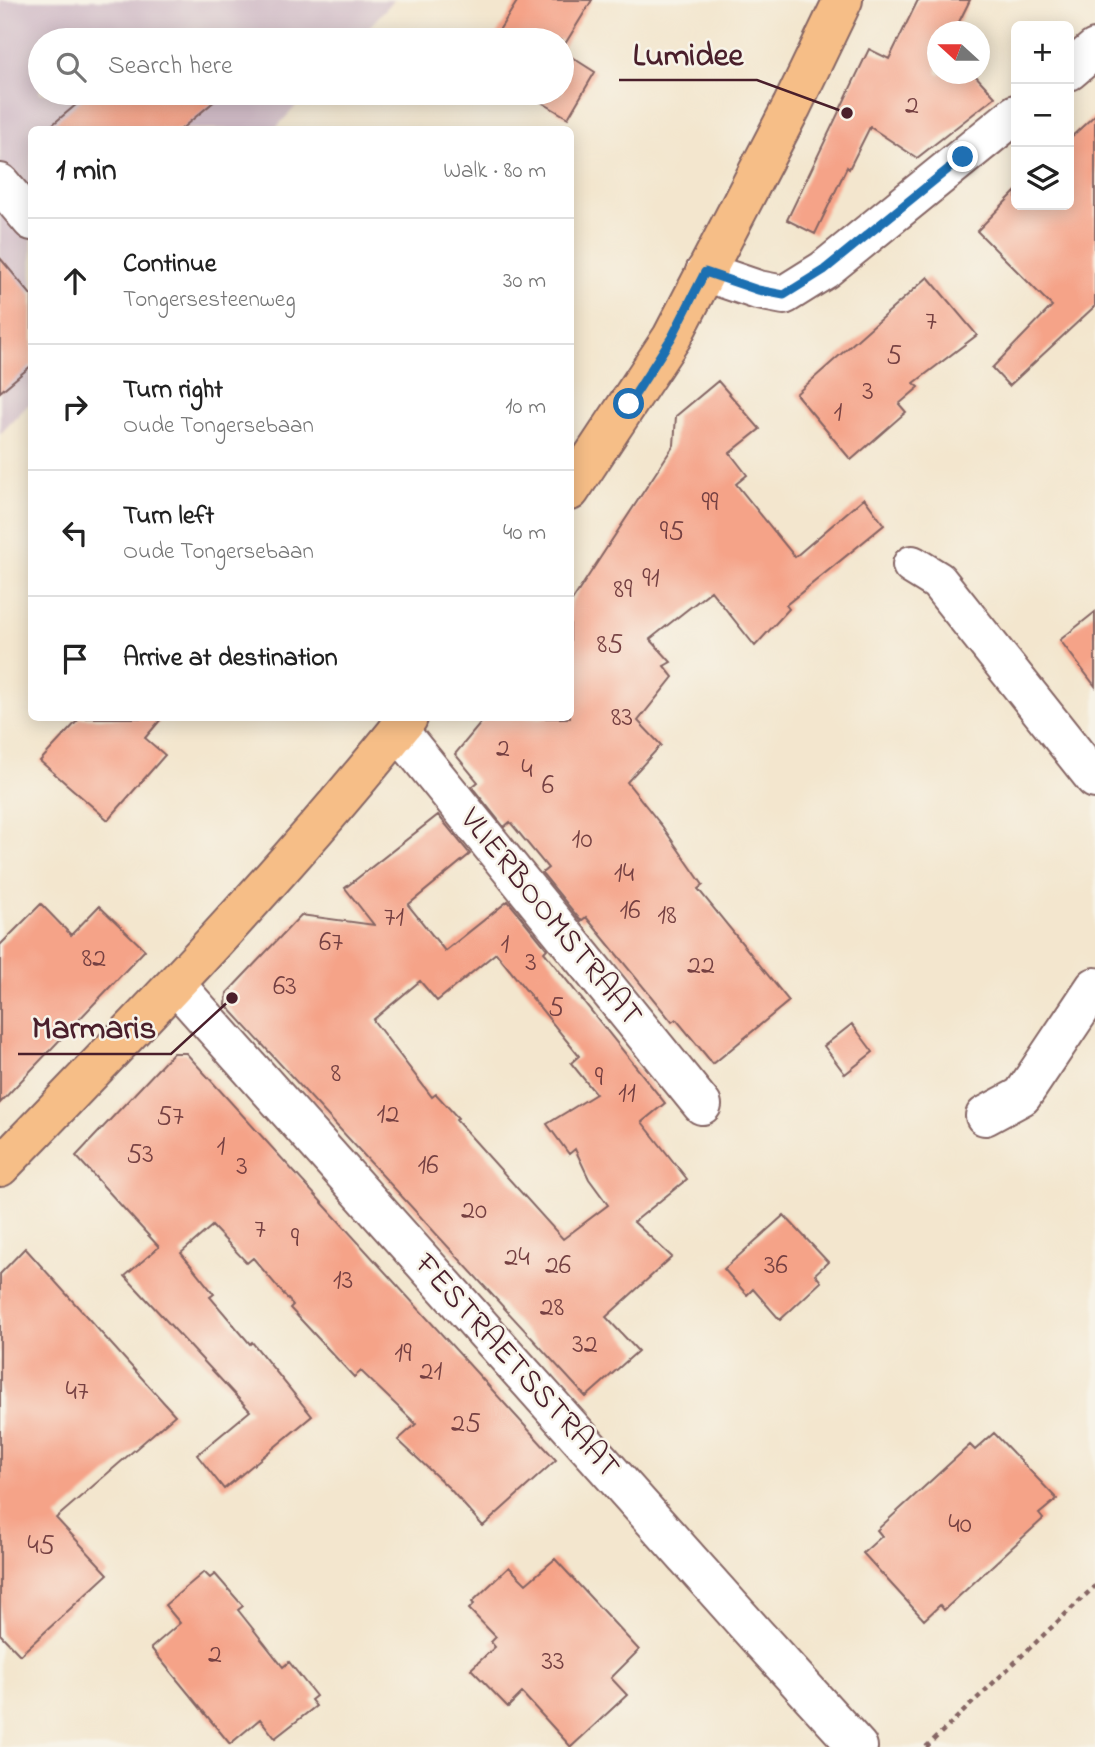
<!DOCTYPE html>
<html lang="en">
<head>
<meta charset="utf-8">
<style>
  body { margin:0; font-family:"Indie Flower",sans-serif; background:#f2f2f2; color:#222 }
  .controls { position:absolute; right:21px; top:21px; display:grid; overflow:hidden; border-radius:10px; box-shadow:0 4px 18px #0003 }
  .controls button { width:63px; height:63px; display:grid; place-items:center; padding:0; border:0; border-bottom:2px solid #e0e0e0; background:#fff; color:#222; font:35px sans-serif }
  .compass { position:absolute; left:927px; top:21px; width:63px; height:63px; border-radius:50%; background:#fff; box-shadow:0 4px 18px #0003; rotate:291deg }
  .stop { position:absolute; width:21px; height:21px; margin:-16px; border:5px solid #1f6fb2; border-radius:50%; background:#fff }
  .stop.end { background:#1f6fb2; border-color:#fff; box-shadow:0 2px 7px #0008 }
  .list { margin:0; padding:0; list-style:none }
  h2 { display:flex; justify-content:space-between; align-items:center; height:91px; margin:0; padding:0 28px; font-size:30px }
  h2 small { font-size:23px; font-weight:400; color:#767676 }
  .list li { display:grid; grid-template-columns:46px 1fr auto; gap:21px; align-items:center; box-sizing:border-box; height:126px; padding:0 28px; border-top:2px solid #e0e0e0 }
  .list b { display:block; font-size:26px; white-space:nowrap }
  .list p { margin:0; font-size:23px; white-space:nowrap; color:#767676 }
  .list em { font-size:23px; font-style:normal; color:#767676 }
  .icon { flex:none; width:38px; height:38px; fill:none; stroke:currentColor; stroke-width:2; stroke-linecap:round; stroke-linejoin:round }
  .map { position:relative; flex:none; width:1095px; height:1747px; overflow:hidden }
  .search { position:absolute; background:#fff; box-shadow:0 4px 18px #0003; left:28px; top:28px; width:546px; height:77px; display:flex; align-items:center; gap:18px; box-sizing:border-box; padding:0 24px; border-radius:38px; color:#767676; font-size:26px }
  .panel { position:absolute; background:#fff; box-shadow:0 4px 18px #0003; left:28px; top:126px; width:546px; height:595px; border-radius:10px }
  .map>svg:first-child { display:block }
  .industrial { fill:#d2bdc8 }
  .building { fill:#f5a388; fill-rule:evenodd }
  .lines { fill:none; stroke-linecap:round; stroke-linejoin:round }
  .minor-casing { stroke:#856564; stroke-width:42 }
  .primary-casing { stroke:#856564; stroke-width:42 }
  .path { stroke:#856564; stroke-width:4.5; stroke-dasharray:5 5; stroke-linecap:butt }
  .minor { stroke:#fff; stroke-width:38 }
  .primary { stroke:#f6be87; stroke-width:38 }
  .route { stroke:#1f6fb2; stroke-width:9 }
  .labels { text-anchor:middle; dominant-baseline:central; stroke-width:5; stroke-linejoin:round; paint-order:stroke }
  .number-label { font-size:28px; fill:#754042 }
  .street-label { font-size:32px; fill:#4a1f2b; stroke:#f7f3e8 }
  .leader { fill:none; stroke:#4a1f2b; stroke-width:2.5 }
  .callout-dot { fill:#4a1f2b; stroke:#f7f3e8; stroke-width:2.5 }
  .callout-label { font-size:33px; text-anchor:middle; font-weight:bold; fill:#4a1f2b; stroke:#f7f3e8; stroke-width:5; stroke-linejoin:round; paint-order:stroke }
</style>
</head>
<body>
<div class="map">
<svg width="1095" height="1747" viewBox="0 0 1095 1747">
  <rect width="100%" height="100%" fill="#f7f3e8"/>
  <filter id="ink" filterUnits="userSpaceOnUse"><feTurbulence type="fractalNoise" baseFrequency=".0143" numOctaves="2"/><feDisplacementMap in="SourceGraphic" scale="14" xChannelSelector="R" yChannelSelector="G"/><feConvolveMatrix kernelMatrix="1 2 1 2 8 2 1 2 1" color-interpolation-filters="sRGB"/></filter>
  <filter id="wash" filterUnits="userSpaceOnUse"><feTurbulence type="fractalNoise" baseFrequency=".00686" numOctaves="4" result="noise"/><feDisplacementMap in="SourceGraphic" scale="28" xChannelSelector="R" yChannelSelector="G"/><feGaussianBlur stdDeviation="1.57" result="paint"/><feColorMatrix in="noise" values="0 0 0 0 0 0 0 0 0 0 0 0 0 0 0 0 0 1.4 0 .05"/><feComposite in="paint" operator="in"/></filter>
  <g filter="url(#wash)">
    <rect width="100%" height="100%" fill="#f3e6ce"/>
    <!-- industrial -->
    <path class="industrial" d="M0 0H394L357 40H40V93H308L275 129 32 130 31 402 0 434Z"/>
    <g id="blocks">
      <!-- building -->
      <path class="building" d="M518 0H592L562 49V40H493Z
        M918 0H970L954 32H937V74H974L995 97 917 158 870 127 849 169 847 167 815 234 787 220 869 49 889 59Z
        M562 51 595 72 568 118 526 93H562Z
        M90 93H212L217 99 180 130H46Z
        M1095 115V306L1009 386 992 368 1052 306 977 231 1016 191V205H1069V139Z
        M0 258 32 296V365L0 392Z
        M928 277 977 335 914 383 919 387 899 404 906 412 851 460 796 394Z
        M718 381 760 429 730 453 747 475 736 484 795 557 864 498 884 525 786 605 789 609 755 646 711 591 650 639 671 662 664 666 673 677 638 721 661 745 627 782 662 826 703 885 698 889 789 1001 713 1064 676 1019 672 1022 586 917 581 921 542 873 548 868 510 822 504 827 472 787 478 782 455 754 485 718H570V604L674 445 676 416Z
        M1095 612V686L1060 640Z
        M80 718H162L145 738 165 755 108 820 40 761Z
        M438 815 470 854 408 905 445 951 508 901 547 949 544 952 665 1103 642 1122 687 1179 634 1222 672 1257 606 1317 638 1351 586 1397 226 1005 227 993 301 915 374 925 345 888ZM496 953 579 1056 571 1063 596 1094 547 1124 569 1154 575 1149 589 1179 608 1205 563 1239 456 1120 458 1118 436 1094 432 1097 373 1020 420 981 437 1001Z
        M41 904 71 935 99 906 145 950 0 1103V945Z
        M852 1024 873 1052 845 1074 824 1046Z
        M173 1053H186L556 1460 483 1526 449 1488 398 1440 416 1424 361 1371 354 1377 290 1308 293 1305 253 1258 247 1263 212 1226 181 1253 214 1294 210 1297 250 1344 252 1342 312 1416 224 1489 197 1455 250 1411 125 1276 159 1247 76 1156Z
        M784 1215 828 1262 815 1274 821 1282 780 1320 753 1289 747 1295 724 1269Z
        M25 1248 175 1415 56 1518 108 1574 20 1655 0 1634V1274Z
        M994 1433 1057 1499 1039 1514 1043 1519 944 1610 940 1605 924 1620 863 1553 882 1536 877 1530 970 1445 975 1450Z
        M555 1559 639 1650 611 1678 627 1695 571 1747 522 1693 508 1707 471 1669 495 1647 491 1642 496 1637 469 1609 474 1604 472 1602 509 1567 526 1584Z
        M204 1572 210 1578 215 1574 243 1606 238 1610 283 1667 289 1662 316 1696 311 1700 316 1706 275 1738 260 1719 230 1744 151 1648 180 1623 165 1605Z"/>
    </g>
  </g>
  <g filter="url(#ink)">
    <use href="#blocks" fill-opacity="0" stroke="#856564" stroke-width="2"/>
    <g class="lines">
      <defs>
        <path id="minor" d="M1069 71 1095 49
          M0 183 32 221
          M705 272 758 290 784 295 824 270 1016 114
          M912 565 938 581 1095 779
          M398 730 702 1105
          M176 985 755 1634 858 1747
          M985 1116 1022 1096 1095 987"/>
        <path id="primary" d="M570 491 672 337 792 106 843 0
          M0 1167C141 1021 282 876 408 718"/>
      </defs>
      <!-- minor casing -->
      <use href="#minor" class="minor-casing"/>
      <!-- primary casing -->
      <use href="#primary" class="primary-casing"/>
      <!-- path -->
      <path class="path" d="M926 1747 1095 1586"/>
      <!-- minor -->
      <use href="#minor" class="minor"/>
      <!-- primary -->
      <use href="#primary" class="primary"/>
    </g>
  </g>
  <g class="lines" filter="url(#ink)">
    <!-- route -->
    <path class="route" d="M629 404 672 337 705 272 758 290 784 295 824 270 963 157"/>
  </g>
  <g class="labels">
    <!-- number labels -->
    <g class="number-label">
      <text x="912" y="106">2</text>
      <text x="931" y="322">7</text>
      <text x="894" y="356">5</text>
      <text x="868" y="392">3</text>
      <text x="838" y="413">1</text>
      <text x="710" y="503">99</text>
      <text x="672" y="532">95</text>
      <text x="651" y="579">91</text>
      <text x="623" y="590">89</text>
      <text x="610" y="645">85</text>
      <text x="622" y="718">83</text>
      <text x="503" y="749">2</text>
      <text x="527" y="770">4</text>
      <text x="548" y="786">6</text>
      <text x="582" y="840">10</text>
      <text x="624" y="874">14</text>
      <text x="630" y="911">16</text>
      <text x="667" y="916">18</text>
      <text x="394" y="918">71</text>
      <text x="331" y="943">67</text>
      <text x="505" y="945">1</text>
      <text x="94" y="959">82</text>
      <text x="531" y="963">3</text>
      <text x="701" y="966">22</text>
      <text x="285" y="987">63</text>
      <text x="556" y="1008">5</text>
      <text x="336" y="1074">8</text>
      <text x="599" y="1078">9</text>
      <text x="627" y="1094">11</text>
      <text x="388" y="1115">12</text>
      <text x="170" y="1117">57</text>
      <text x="221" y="1147">1</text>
      <text x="140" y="1155">53</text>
      <text x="428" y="1166">16</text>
      <text x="242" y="1167">3</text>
      <text x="474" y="1211">20</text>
      <text x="260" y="1230">7</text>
      <text x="295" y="1239">9</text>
      <text x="517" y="1258">24</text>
      <text x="558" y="1266">26</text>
      <text x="776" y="1266">36</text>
      <text x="343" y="1281">13</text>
      <text x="552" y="1308">28</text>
      <text x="585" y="1345">32</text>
      <text x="403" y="1354">19</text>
      <text x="431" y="1372">21</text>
      <text x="77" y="1392">47</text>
      <text x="466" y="1424">25</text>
      <text x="960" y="1525">40</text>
      <text x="41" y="1546">45</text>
      <text x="215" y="1655">2</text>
      <text x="553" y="1662">33</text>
    </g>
    <!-- street labels -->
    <g class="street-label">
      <text transform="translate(550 918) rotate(51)">VLIERBOOMSTRAAT</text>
      <text transform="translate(516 1367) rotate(48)">FESTRAETSSTRAAT</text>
    </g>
  </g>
  <!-- callouts -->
  <path class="leader" d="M847 113L757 80H619M232 998L171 1054H18"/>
  <g class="callout-dot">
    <circle cx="847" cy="113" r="7"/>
    <circle cx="232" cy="998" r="7"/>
  </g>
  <g class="callout-label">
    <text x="688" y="65">Lumidee</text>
    <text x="94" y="1038">Marmaris</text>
  </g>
</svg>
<div class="controls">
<button>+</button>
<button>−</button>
<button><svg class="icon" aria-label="layers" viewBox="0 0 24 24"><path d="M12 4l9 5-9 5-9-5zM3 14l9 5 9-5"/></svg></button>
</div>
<svg class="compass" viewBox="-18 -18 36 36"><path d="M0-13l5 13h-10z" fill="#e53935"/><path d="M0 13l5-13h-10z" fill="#767676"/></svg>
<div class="stop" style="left:629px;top:404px"></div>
<div class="stop end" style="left:963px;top:157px"></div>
<div class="search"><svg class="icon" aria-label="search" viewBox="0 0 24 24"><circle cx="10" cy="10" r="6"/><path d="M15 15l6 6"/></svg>Search here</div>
<section class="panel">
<h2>1 min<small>Walk · 80 m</small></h2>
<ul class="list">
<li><svg class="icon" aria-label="ahead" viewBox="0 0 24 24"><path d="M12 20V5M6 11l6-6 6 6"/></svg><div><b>Continue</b><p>Tongersesteenweg</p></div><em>30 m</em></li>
<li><svg class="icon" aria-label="right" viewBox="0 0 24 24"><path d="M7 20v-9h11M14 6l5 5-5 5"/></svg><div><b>Turn right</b><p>Oude Tongersebaan</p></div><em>10 m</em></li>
<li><svg class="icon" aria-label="left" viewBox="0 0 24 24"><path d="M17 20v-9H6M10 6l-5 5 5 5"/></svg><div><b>Turn left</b><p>Oude Tongersebaan</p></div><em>40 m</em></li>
<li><svg class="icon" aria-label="arrive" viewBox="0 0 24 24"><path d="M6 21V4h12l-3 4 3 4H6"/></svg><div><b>Arrive at destination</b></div></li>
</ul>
</section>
</div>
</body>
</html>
